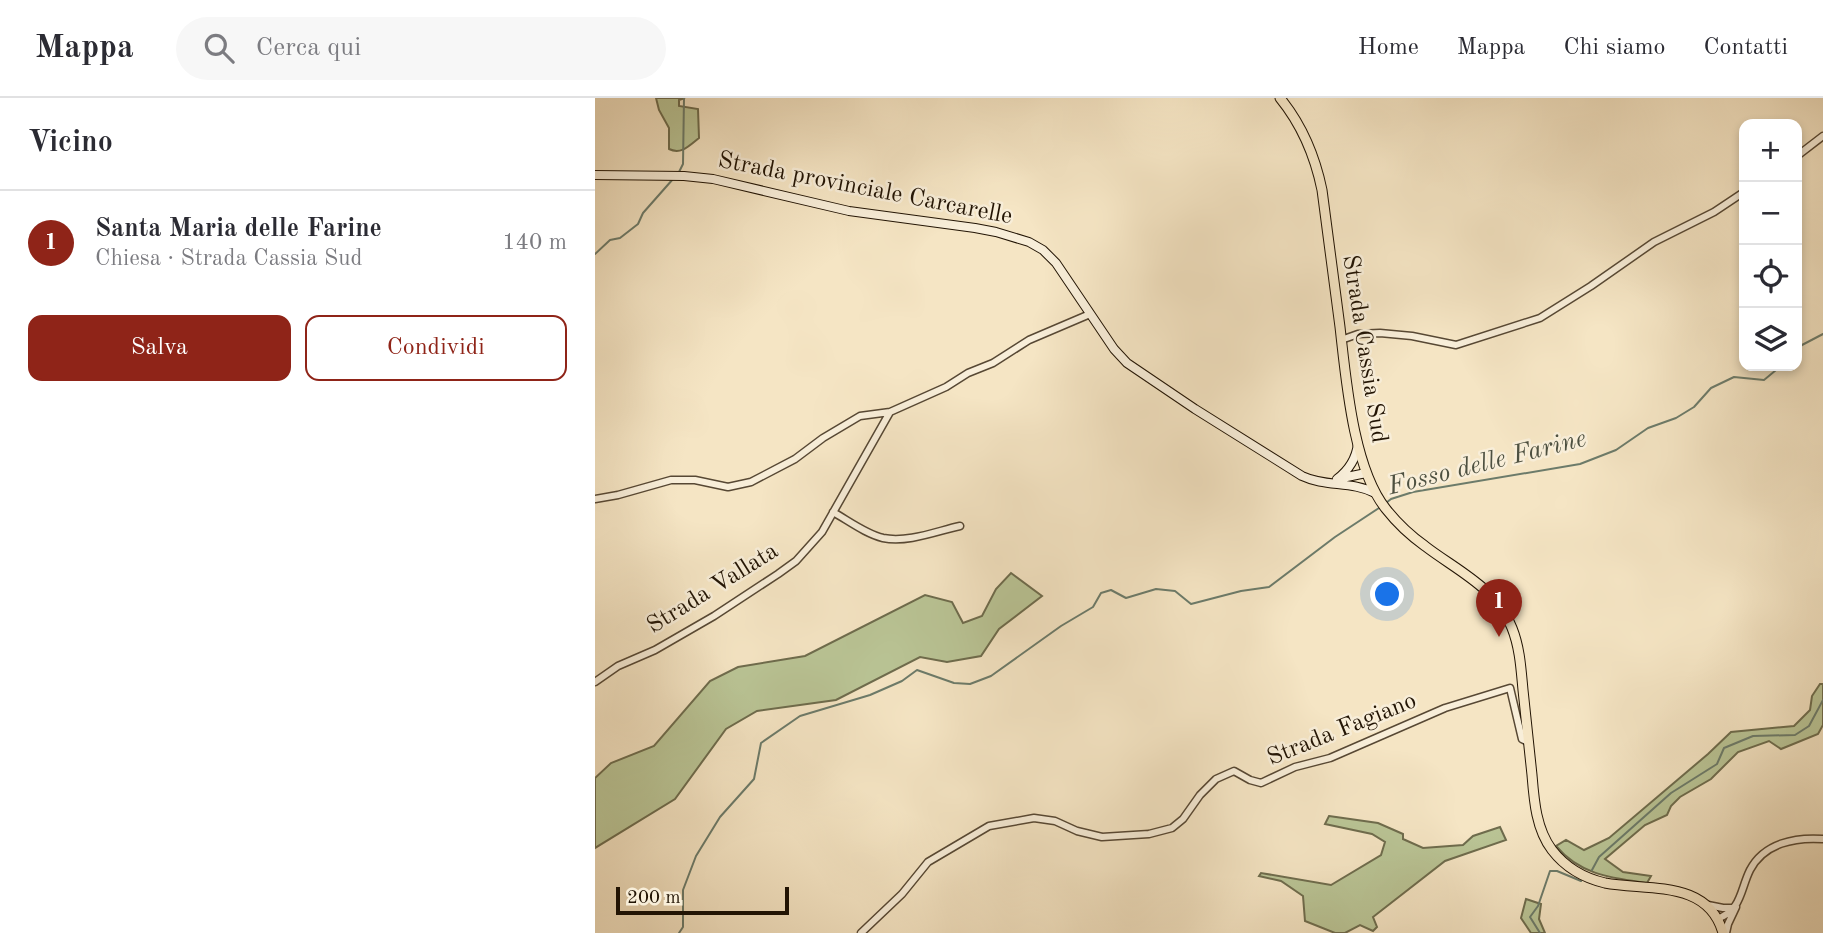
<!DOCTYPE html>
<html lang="it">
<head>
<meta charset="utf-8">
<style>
  body { margin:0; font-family:"Old Standard TT",serif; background:#f7f7f7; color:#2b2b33 }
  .controls { position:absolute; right:21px; top:21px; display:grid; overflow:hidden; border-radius:14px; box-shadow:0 4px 10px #0003 }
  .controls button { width:63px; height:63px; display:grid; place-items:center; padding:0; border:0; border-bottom:2px solid #e1e1e2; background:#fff; color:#2b2b33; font:35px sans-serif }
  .scale { position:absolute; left:21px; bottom:18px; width:173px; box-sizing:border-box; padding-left:7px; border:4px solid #221404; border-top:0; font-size:19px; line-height:24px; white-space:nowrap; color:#221404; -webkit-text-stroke:5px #f8eed9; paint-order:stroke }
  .you { position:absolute; left:793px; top:497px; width:24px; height:24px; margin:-18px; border:5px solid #fff; border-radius:50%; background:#1a73e8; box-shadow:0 0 0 10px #1a73e833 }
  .badge { display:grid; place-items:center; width:46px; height:46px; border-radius:50%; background:#8f2418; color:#fff; font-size:23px; font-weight:700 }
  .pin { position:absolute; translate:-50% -58px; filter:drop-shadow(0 2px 4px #0008) }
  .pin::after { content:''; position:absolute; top:37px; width:24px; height:21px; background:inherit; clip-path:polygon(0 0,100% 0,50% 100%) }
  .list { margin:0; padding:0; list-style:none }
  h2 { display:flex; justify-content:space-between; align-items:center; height:91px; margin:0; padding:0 28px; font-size:30px }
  h2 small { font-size:23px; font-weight:400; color:#7c7c81 }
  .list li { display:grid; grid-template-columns:46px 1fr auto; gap:21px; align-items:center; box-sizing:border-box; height:105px; padding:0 28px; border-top:2px solid #e1e1e2 }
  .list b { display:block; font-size:26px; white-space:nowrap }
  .list p { margin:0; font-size:23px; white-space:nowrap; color:#7c7c81 }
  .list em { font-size:23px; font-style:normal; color:#7c7c81 }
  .actions { display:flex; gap:14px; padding:21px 28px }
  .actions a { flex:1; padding:16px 0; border:2px solid #8f2418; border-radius:14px; text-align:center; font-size:24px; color:#8f2418 }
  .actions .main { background:#8f2418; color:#fff }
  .icon { flex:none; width:38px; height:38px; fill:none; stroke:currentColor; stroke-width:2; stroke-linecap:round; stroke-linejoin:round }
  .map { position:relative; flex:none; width:1228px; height:835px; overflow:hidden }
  header { display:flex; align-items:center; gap:42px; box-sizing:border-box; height:98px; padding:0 35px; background:#fff; border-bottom:2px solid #e1e1e2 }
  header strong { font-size:33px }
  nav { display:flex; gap:38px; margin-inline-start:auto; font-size:24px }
  .search { width:490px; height:63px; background:#f7f7f7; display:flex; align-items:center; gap:18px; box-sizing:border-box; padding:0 24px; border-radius:38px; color:#7c7c81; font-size:26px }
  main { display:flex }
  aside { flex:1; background:#fff }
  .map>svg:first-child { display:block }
  .green { fill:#bac596; stroke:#6e6c4d; stroke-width:2 }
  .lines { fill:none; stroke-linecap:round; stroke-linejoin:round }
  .stream { stroke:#6c7b6a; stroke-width:2 }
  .street-casing { stroke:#574834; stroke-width:9 }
  .secondary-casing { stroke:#221404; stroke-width:10 }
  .primary-casing { stroke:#221404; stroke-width:11 }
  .street { stroke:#f8eed9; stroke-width:6 }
  .secondary { stroke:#f8eed9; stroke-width:8 }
  .primary { stroke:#f5e5c4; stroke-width:9 }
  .labels { text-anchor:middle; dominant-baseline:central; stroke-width:5; stroke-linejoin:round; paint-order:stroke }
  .street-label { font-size:24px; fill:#221404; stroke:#f8eed9 }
  .water-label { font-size:26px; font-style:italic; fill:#4d5040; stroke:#f8eed9 }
</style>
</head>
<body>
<header>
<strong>Mappa</strong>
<div class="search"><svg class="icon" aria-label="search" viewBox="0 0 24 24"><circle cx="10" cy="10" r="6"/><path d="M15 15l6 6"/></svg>Cerca qui</div>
<nav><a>Home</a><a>Mappa</a><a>Chi siamo</a><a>Contatti</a></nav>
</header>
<main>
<aside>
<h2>Vicino<small></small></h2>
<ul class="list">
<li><span class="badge">1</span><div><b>Santa Maria delle Farine</b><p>Chiesa · Strada Cassia Sud</p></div><em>140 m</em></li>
</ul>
<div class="actions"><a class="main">Salva</a><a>Condividi</a></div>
</aside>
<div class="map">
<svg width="1228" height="835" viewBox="0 0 1228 835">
  <rect width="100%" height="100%" fill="#f5e5c4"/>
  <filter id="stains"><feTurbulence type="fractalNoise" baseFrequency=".00286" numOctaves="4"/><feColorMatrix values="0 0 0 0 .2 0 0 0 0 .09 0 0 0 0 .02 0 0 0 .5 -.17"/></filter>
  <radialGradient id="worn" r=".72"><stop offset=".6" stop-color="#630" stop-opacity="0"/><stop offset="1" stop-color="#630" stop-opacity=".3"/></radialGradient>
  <!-- green -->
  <path class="green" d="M61 0H90L84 2V8L103 11 104 40C94 48 86 57 74 51V30L64 12Z
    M416 475 447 498 404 531 386 558 352 564 325 559 241 602 162 613 131 631 80 701 0 750V680L16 665 59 648 115 583 143 569 210 558 330 497 357 504 368 525 387 518 401 491Z
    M1225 586H1228V627L1223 636 1186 651 1174 643 1143 654 1116 681 1085 699 1076 708 1072 717 1050 727 1010 761 1028 774 1056 778 1052 785C1017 780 985 777 961 748L971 742 989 752 1014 740 1113 656 1136 634 1199 628 1215 612 1217 598Z
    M734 718 783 725 808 736V741L828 750 868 747 878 738 905 729 911 742 850 763 778 819 782 829 778 833 765 827 750 835H740L710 823 708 798 686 783 664 778 666 775 736 787 786 757 790 744 777 736 730 726Z
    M931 801 946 806 944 821 950 835H936L926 820Z"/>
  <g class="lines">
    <!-- stream -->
    <path class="stream" d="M84 74 88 66 89 0
      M0 156 15 142 25 140 43 126 48 115 78 81
      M1202 252 1207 247 1228 236
      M791 405 796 401 818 394 985 366 1021 352 1053 330 1081 320 1099 309 1116 290 1139 279 1169 282 1186 268
      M997 772 1004 759 1076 695 1122 666 1129 650 1158 638 1200 637 1214 628 1228 602
      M84 835 88 829V792L101 758 125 719 159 681 166 645 205 618 275 597 307 583 322 572 359 585 375 586 396 578 466 528 498 509 506 495 516 492 531 500 561 491 580 493 596 506 646 493 674 489 740 439 784 410
      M945 835 935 819 943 808 955 773H962L986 783"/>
    <defs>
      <path id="street" d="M1202 58 1228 38
        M746 242 763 236 785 235 817 238 861 247 945 220 996 188 1059 144 1119 114 1149 94
        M0 401 23 397 76 382H100L133 389 156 384 200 361 228 340 265 318 295 314
        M238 414C254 423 271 436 288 440 313 445 342 433 365 428
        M0 584 23 568 60 552 119 518 183 476 201 463 227 434 295 314 351 289 373 275 398 265 434 242 495 216
        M1113 807 1128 810H1138
        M1122 821C1147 812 1145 792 1155 772 1169 745 1200 739 1228 741
        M266 835 307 796 333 764 394 728 439 720 460 723 482 733 507 739 554 736 577 730 588 721 605 697 621 681 639 673 655 682 666 685 700 669 735 660 850 610 915 590 927 641 933 644
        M1131 835 1133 826 1141 809"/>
      <path id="secondary" d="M0 77 89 78 118 81 254 113 380 130 401 134 434 144 448 152 461 165 519 251 532 265 600 311 707 378C730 389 757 383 780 395
        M747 380 771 375
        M742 381C754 372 761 361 763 346"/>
      <path id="primary" d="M685 0C707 27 720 58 727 92 733 137 739 183 745 229 751 281 758 370 791 411 802 425 816 438 830 448 861 472 902 490 917 530 925 550 926 571 928 592 931 620 934 648 937 677 939 702 941 731 957 752 970 769 989 780 1010 785 1052 793 1113 781 1128 835"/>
    </defs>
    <!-- street casing -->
    <use href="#street" class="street-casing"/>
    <!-- secondary casing -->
    <use href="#secondary" class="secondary-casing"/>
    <!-- primary casing -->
    <use href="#primary" class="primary-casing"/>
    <!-- street -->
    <use href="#street" class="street"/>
    <!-- secondary -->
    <use href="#secondary" class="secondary"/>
    <!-- primary -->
    <use href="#primary" class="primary"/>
  </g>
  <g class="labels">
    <!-- street labels -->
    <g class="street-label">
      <text transform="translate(270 91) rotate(11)">Strada provinciale Carcarelle</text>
      <text transform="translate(769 251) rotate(81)">Strada Cassia Sud</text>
      <text transform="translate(118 491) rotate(-32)">Strada Vallata</text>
      <text transform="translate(747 632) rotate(-22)">Strada Fagiano</text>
    </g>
    <!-- water labels -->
    <g class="water-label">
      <text transform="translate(892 365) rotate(-14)">Fosso delle Farine</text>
    </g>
  </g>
  <rect width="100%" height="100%" filter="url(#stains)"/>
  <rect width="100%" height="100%" fill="url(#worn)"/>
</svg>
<div class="controls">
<button>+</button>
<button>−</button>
<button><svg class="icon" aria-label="locate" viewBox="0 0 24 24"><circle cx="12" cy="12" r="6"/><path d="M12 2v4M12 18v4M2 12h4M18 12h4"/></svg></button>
<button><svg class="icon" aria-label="layers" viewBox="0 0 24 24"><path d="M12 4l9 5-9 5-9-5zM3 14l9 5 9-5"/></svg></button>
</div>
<div class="scale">200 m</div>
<div class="you"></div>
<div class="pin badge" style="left:904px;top:539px">1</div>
</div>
</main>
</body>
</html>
